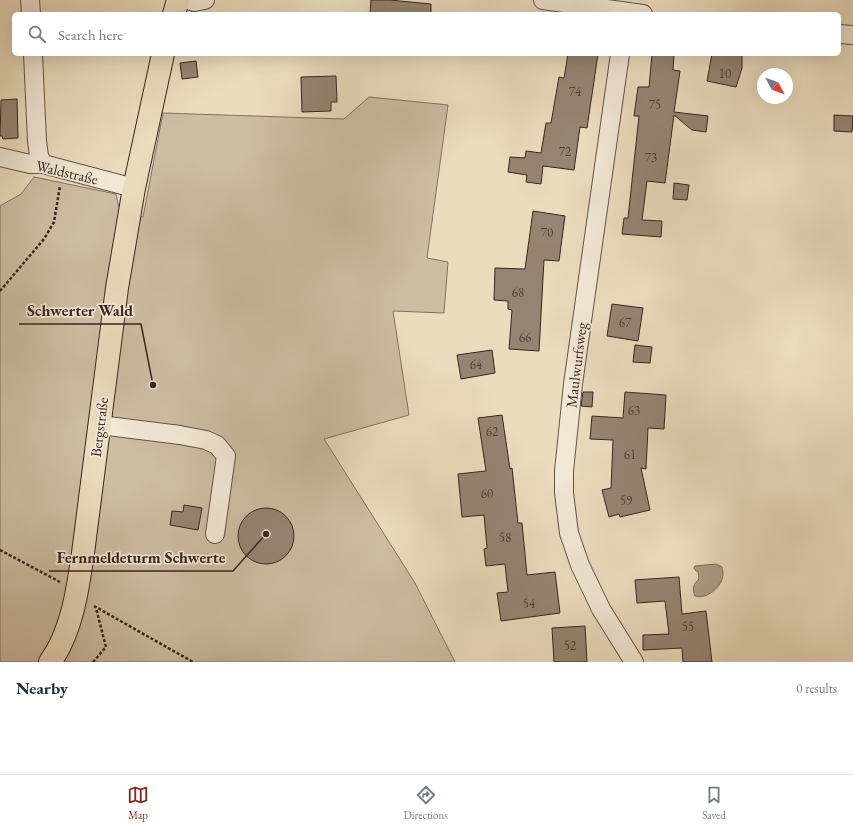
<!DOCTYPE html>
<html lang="en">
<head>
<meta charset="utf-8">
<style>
  body { margin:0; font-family:"EB Garamond",serif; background:#f6f6f7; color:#1f2937 }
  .compass { position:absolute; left:757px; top:68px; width:36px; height:36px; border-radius:50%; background:#fff; box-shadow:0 4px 16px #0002; rotate:131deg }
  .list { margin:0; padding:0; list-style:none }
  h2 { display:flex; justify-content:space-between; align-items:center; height:52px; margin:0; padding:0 16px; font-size:17px }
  h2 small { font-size:13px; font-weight:400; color:#747a83 }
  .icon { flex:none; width:22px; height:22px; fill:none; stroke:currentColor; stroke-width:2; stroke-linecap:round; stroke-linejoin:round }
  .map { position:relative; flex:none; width:853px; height:662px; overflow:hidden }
  .search { position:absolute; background:#fff; box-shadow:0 4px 16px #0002; left:12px; right:12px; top:12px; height:44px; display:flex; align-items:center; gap:10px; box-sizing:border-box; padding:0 14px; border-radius:6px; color:#747a83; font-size:15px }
  .sheet { height:112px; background:#fff }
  nav { display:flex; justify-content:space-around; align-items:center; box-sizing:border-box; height:56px; border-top:1px solid #e0e1e3; background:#fff; font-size:11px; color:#747a83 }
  nav a { display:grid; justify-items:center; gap:2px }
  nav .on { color:#8f2418 }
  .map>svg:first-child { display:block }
  .green { fill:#cdbda3; stroke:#837161 }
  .water { fill:#ae9e88; stroke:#7f6e5e }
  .building { fill:#968472; stroke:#39251f }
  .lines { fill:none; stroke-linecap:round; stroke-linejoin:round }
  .minor-casing { stroke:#665347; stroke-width:20 }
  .major-casing { stroke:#39251f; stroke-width:24 }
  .path { stroke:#39251f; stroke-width:2.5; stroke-dasharray:3 2; stroke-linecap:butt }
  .minor { stroke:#f2e8d5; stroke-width:18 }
  .major { stroke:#ebdcbe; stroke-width:22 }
  .labels { text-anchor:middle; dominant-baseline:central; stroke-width:3.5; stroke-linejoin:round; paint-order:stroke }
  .number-label { font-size:13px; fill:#503d34 }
  .street-label { font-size:15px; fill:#39251f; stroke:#f2e8d5 }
  .leader { fill:none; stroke:#39251f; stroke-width:1.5 }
  .callout-dot { fill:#39251f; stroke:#f2e8d5; stroke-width:1.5 }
  .callout-label { font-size:16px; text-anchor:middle; font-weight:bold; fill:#39251f; stroke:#f2e8d5; stroke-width:3.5; stroke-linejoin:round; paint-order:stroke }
</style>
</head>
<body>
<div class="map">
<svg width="853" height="662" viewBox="0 0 853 662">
  <rect width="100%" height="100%" fill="#ebdcbe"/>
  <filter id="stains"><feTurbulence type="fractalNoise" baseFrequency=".005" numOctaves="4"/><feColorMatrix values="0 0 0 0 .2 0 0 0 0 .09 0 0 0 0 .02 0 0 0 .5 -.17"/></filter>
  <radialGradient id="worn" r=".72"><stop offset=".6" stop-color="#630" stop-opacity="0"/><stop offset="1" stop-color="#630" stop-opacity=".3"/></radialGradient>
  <!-- green -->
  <path class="green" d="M369 97 448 105 427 258 448 262 444 313 393 311 409 415 324 439 415 583 455 662H0V206L21 194 34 177 116 194 120 212 143 217 163 113 344 119Z"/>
  <!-- water -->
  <path class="water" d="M716 564 722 567C722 569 723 571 723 574 723 586 707 600 695 596 692 589 693 584 699 579L698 571H696L694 568 695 566Z"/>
  <!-- building -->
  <path class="building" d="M371 0H390L431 4V14H370Z
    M568 54H598L587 128 580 127 574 170 543 166 541 184 526 182 527 175 508 172 510 157 525 158 526 151 541 153 546 123H551L559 77 564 78Z
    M652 54H674L673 70 680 71 674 112 708 116 706 132 692 130 674 115 665 183 647 181 642 220 662 221 661 237 622 234 624 218H628L639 116H634L638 87H649Z
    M712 54H742V68L736 87 707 81Z
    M196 61 198 77 182 79 180 63Z
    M336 76 337 102H331V111L302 112 301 77Z
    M17 99 18 138 3 139 2 136H0L1 100Z
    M834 115 853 116 852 132 834 131Z
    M674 183 689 185 687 200 673 199Z
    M533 211 565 216 559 261 544 260 539 351 509 349 512 310 508 309V301L494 300 495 268 525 269Z
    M612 304 643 308 638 341 607 336Z
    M635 345 652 347 650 363 633 362Z
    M492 350 495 373 461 379 457 355Z
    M583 392H593L592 407 581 406Z
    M625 392 666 395 664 429 648 428 646 469 641 468 650 510 620 517 619 514 609 517 602 490 611 488 613 440 590 439 592 416 623 418Z
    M502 415 510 469 512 468 518 523H522L527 575 555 572 560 613 501 621 497 593 508 592 505 564 486 566 484 549 487 548 484 515 462 517 458 474 486 471 478 418Z
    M184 505 202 508 198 530 170 525 172 511 183 512Z
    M238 536a28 28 0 1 1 56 0a28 28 0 1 1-56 0Z
    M679 577 682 614 706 611 712 662H683L682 648 643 650V635L669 634 665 601 637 603 635 580Z
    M585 626 587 662H554L552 628Z"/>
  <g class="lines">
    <defs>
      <path id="minor" d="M30 0 31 14
        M188 0 194 2 205 0
        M543 0 643 14
        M839 34 853 35
        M33 54 37 141 39 156 43 164
        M620 54 573 384 564 471V493L569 533 580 565 601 609 634 662
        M0 157 30 164H43L134 188
        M100 425 180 435 206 440 217 445 226 456 215 534"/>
      <path id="major" d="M174 14 178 0
        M50 662C72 632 78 588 83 553L117 288 134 188 163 54"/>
    </defs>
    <!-- minor casing -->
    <use href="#minor" class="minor-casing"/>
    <!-- major casing -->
    <use href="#major" class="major-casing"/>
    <!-- path -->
    <path class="path" d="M0 291 44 239 54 222 60 186
      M0 550 60 582
      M94 606 193 662
      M93 662 106 647 96 608"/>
    <!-- minor -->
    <use href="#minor" class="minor"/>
    <!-- major -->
    <use href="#major" class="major"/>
  </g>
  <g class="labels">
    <!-- number labels -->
    <g class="number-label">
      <text x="725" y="73">10</text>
      <text x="575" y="91">74</text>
      <text x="655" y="104">75</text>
      <text x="565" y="151">72</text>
      <text x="651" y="157">73</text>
      <text x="547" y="232">70</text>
      <text x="518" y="292">68</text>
      <text x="625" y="322">67</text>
      <text x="525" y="337">66</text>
      <text x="476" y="364">64</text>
      <text x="634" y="410">63</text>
      <text x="492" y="431">62</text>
      <text x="630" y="454">61</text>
      <text x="487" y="493">60</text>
      <text x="626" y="500">59</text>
      <text x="505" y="537">58</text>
      <text x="529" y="603">54</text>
      <text x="688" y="626">55</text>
      <text x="570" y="645">52</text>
    </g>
    <!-- street labels -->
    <g class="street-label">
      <text transform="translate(67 172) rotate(13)">Waldstraße</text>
      <text transform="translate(576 365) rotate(-83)">Maulwurfsweg</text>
      <text transform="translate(99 427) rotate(-83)">Bergstraße</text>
    </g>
  </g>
  <!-- callouts -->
  <path class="leader" d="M153 385L141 324H19M266 534L233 571H49"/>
  <g class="callout-dot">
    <circle cx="153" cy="385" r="4"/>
    <circle cx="266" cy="534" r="4"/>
  </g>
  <g class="callout-label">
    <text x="80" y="316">Schwerter Wald</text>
    <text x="141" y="563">Fernmeldeturm Schwerte</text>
  </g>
  <rect width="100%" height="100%" filter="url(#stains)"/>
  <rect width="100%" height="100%" fill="url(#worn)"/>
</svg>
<svg class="compass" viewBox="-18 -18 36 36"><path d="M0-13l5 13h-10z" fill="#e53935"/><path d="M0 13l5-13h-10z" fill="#747a83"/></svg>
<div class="search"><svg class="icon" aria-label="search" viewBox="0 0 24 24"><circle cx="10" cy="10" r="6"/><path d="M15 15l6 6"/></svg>Search here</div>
</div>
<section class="sheet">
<h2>Nearby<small>0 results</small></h2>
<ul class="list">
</ul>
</section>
<nav>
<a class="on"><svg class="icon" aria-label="map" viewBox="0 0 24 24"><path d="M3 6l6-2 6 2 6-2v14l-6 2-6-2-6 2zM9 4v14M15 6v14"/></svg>Map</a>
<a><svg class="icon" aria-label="directions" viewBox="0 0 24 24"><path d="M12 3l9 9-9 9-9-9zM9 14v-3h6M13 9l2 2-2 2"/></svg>Directions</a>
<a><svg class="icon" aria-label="saved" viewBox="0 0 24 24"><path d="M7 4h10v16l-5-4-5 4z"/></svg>Saved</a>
</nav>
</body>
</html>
